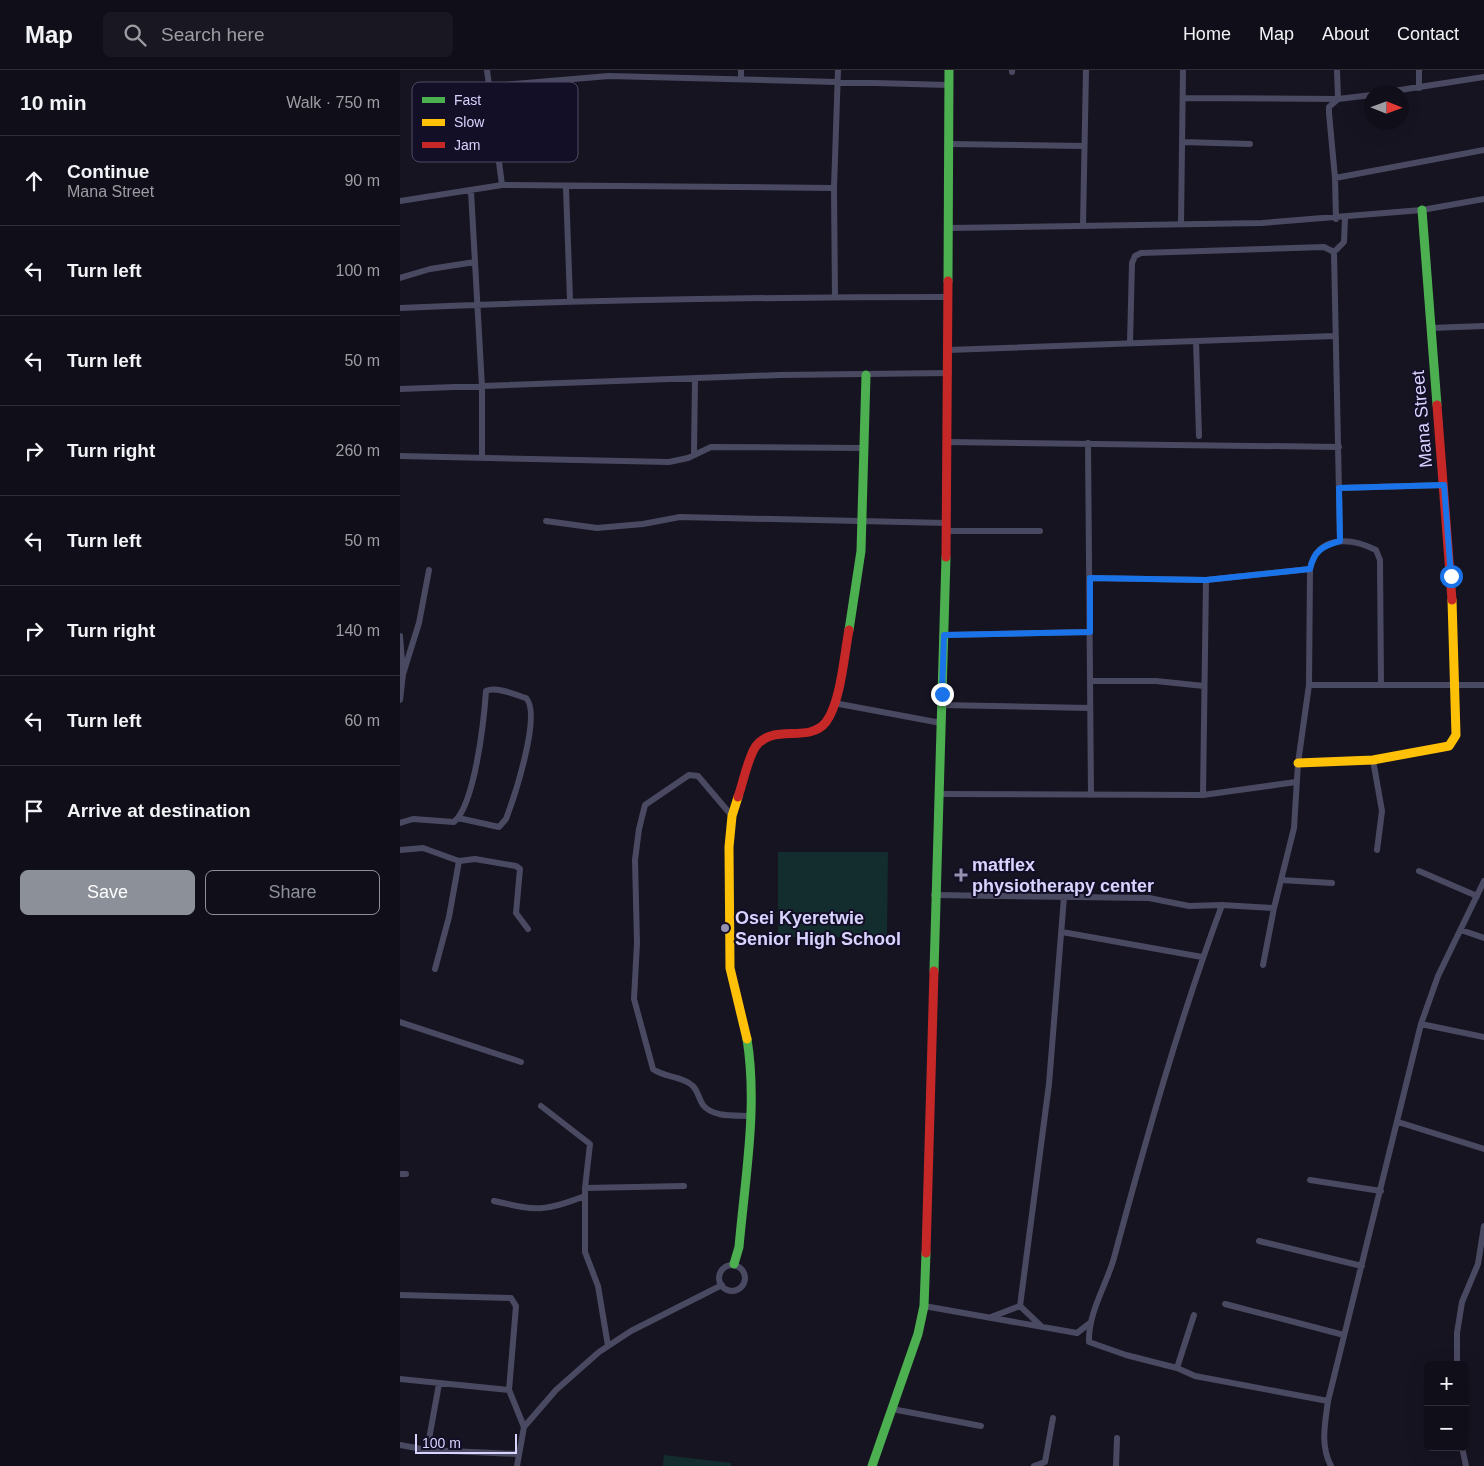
<!DOCTYPE html>
<html lang="en">
<head>
<meta charset="utf-8">
<style>
  body { margin:0; font-family:Helvetica,sans-serif; background:#191822; color:#f1f3f6 }
  .controls { position:absolute; right:15px; bottom:15px; display:grid; overflow:hidden; border-radius:8px; box-shadow:0 5px 20px #0002 }
  .controls button { width:45px; height:45px; display:grid; place-items:center; padding:0; border:0; border-bottom:1px solid #302f38; background:#100f19; color:#f1f3f6; font:25px sans-serif }
  .compass { position:absolute; left:964px; top:15px; width:45px; height:45px; border-radius:50%; background:#100f19; box-shadow:0 5px 20px #0002; rotate:91deg }
  .scale { position:absolute; left:15px; bottom:12px; width:102px; box-sizing:border-box; padding-left:5px; border:2px solid #d9d4ff; border-top:0; font-size:14px; line-height:18px; white-space:nowrap; color:#d9d4ff; -webkit-text-stroke:4px #130f26; paint-order:stroke }
  .stop { position:absolute; width:15px; height:15px; margin:-11px; border:4px solid #1a73e8; border-radius:50%; background:#fff }
  .stop.end { background:#1a73e8; border-color:#fff; box-shadow:0 1px 5px #0008 }
  .list { margin:0; padding:0; list-style:none }
  h2 { display:flex; justify-content:space-between; align-items:center; height:65px; margin:0; padding:0 20px; font-size:21px }
  h2 small { font-size:16px; font-weight:400; color:#9c9ca2 }
  .list li { display:grid; grid-template-columns:32px 1fr auto; gap:15px; align-items:center; box-sizing:border-box; height:90px; padding:0 20px; border-top:1px solid #302f38 }
  .list b { display:block; font-size:19px; white-space:nowrap }
  .list p { margin:0; font-size:16px; white-space:nowrap; color:#9c9ca2 }
  .list em { font-size:16px; font-style:normal; color:#9c9ca2 }
  .actions { display:flex; gap:10px; padding:15px 20px }
  .actions a { flex:1; padding:11px 0; border:1px solid #8c9099; border-radius:8px; text-align:center; font-size:18px; color:#8c9099 }
  .actions .main { background:#8c9099; color:#fff }
  .icon { flex:none; width:28px; height:28px; fill:none; stroke:currentColor; stroke-width:2; stroke-linecap:round; stroke-linejoin:round }
  .map { position:relative; flex:none; width:1084px; height:1396px; overflow:hidden }
  header { display:flex; align-items:center; gap:30px; box-sizing:border-box; height:70px; padding:0 25px; background:#100f19; border-bottom:1px solid #302f38 }
  header strong { font-size:24px }
  nav { display:flex; gap:28px; margin-inline-start:auto; font-size:18px }
  .search { width:350px; height:45px; background:#191822; display:flex; align-items:center; gap:12px; box-sizing:border-box; padding:0 18px; border-radius:8px; color:#9c9ca2; font-size:19px }
  main { display:flex }
  aside { flex:1; background:#100f19 }
  .map>svg:first-child { display:block }
  .green { fill:#132c2d }
  .lines { fill:none; stroke-linecap:round; stroke-linejoin:round }
  .street { stroke:#4a4962; stroke-width:6 }
  .fast { stroke:#4caf50; stroke-width:9 }
  .slow { stroke:#ffc107; stroke-width:9 }
  .jam { stroke:#c62828; stroke-width:9 }
  .route { stroke:#1a73e8; stroke-width:6 }
  .poi-dot { fill:#9591b1; stroke:#130f26; stroke-width:2 }
  .labels { text-anchor:middle; dominant-baseline:central; stroke-width:4; stroke-linejoin:round; paint-order:stroke }
  .street-label { font-size:18px; fill:#d9d4ff; stroke:#130f26 }
  .poi-label { font-size:18px; font-weight:bold; fill:#d9d4ff; stroke:#130f26; text-anchor:start }
  .key { fill:#130f26; stroke:#4e4a67; stroke-width:1 }
  .key-label { font-size:14px; fill:#d9d4ff }
</style>
</head>
<body>
<header>
<strong>Map</strong>
<div class="search"><svg class="icon" aria-label="search" viewBox="0 0 24 24"><circle cx="10" cy="10" r="6"/><path d="M15 15l6 6"/></svg>Search here</div>
<nav><a>Home</a><a>Map</a><a>About</a><a>Contact</a></nav>
</header>
<main>
<aside>
<h2>10 min<small>Walk · 750 m</small></h2>
<ul class="list">
<li><svg class="icon" aria-label="ahead" viewBox="0 0 24 24"><path d="M12 20V5M6 11l6-6 6 6"/></svg><div><b>Continue</b><p>Mana Street</p></div><em>90 m</em></li>
<li><svg class="icon" aria-label="left" viewBox="0 0 24 24"><path d="M17 20v-9H6M10 6l-5 5 5 5"/></svg><div><b>Turn left</b></div><em>100 m</em></li>
<li><svg class="icon" aria-label="left" viewBox="0 0 24 24"><path d="M17 20v-9H6M10 6l-5 5 5 5"/></svg><div><b>Turn left</b></div><em>50 m</em></li>
<li><svg class="icon" aria-label="right" viewBox="0 0 24 24"><path d="M7 20v-9h11M14 6l5 5-5 5"/></svg><div><b>Turn right</b></div><em>260 m</em></li>
<li><svg class="icon" aria-label="left" viewBox="0 0 24 24"><path d="M17 20v-9H6M10 6l-5 5 5 5"/></svg><div><b>Turn left</b></div><em>50 m</em></li>
<li><svg class="icon" aria-label="right" viewBox="0 0 24 24"><path d="M7 20v-9h11M14 6l5 5-5 5"/></svg><div><b>Turn right</b></div><em>140 m</em></li>
<li><svg class="icon" aria-label="left" viewBox="0 0 24 24"><path d="M17 20v-9H6M10 6l-5 5 5 5"/></svg><div><b>Turn left</b></div><em>60 m</em></li>
<li><svg class="icon" aria-label="arrive" viewBox="0 0 24 24"><path d="M6 21V4h12l-3 4 3 4H6"/></svg><div><b>Arrive at destination</b></div></li>
</ul>
<div class="actions"><a class="main">Save</a><a>Share</a></div>
</aside>
<div class="map">
<svg width="1084" height="1396" viewBox="0 0 1084 1396">
  <rect width="100%" height="100%" fill="#161421"/>
  <!-- green -->
  <path class="green" d="M378 782H488L487 867H378Z
    M264 1385 331 1393V1396H263Z"/>
  <g class="lines">
    <!-- street -->
    <path class="street" d="M87 0 102 115
      M1019 0V18
      M612 2V0
      M341 8V0
      M91 16 209 6 549 15
      M987 22 1084 7
      M783 28 938 29 972 25
      M782 72 850 74
      M549 74 684 76
      M935 108 1084 80
      M166 118 170 230
      M71 121 82 317V387
      M0 131 102 115 434 118
      M936 149 935 108 929 43V37L938 29 937 0
      M781 153 783 0
      M683 155 686 0
      M548 158 862 153 1022 140 1084 129
      M934 182 944 172 945 148
      M0 208 30 199 75 192
      M435 227 434 118 438 0
      M0 238C183 230 365 227 548 227
      M1031 258 1084 256
      M796 271 799 366
      M730 273 732 193 735 186 741 183 924 177 934 182 940 471
      M548 280 935 266
      M0 319 380 305 549 303
      M547 372 939 377
      M688 373 691 725
      M294 384 295 309
      M0 386 269 392 288 388 311 377 464 378
      M939 418 1044 415
      M146 451 197 458 243 454 280 447 547 453
      M547 461H640
      M690 508 806 510 910 499
      M544 565 690 562
      M0 566 3 604 0 630
      M3 604 19 553 29 500
      M691 611H756L804 616
      M909 615H1084
      M434 633 541 653
      M542 635 690 638
      M973 690 982 741 977 780
      M539 724 803 725 896 712
      M803 725 806 510
      M332 746 298 706 289 705 245 735 239 759 235 790 237 873 234 929 253 999C264 1007 278 1006 289 1013 298 1018 298 1028 303 1035 313 1048 337 1045 351 1046
      M0 753 13 749 54 752C75 734 84 650 86 621 96 616 116 625 126 628 142 644 114 728 106 749L99 757 58 748
      M0 780 23 778 59 791 75 789 116 796 120 799 116 843 128 859
      M1019 801 1077 826
      M881 810 932 813
      M534 825 749 828 789 836 822 835 874 838
      M1061 860 1084 868
      M662 862 802 887
      M863 895 874 838 894 758 898 693 909 615 910 499C917 465 950 467 976 480L980 490 981 615
      M35 899 49 847 59 791
      M0 952 121 992
      M1021 954 1084 967
      M141 1036 190 1074 185 1118V1182L198 1216 208 1276
      M998 1052 1084 1079
      M0 1104H6
      M910 1110 981 1121
      M185 1118 284 1116
      M94 1131C138 1141 143 1142 185 1126
      M859 1171 962 1196
      M319 1208a13 13 0 1 1 26 0a13 13 0 1 1-26 0Z
      M0 1225 111 1228 116 1236 109 1320 124 1357
      M825 1234 944 1265
      M524 1236 677 1263 690 1253
      M620 1236 649 1014 664 827
      M620 1236 641 1256
      M794 1245 777 1298 726 1285 689 1272C688 1243 706 1216 714 1188 746 1069 779 951 822 835
      M591 1247 620 1236
      M1057 1295V1263L1062 1232 1078 1194 1084 1156
      M777 1298 795 1306 928 1331
      M0 1309 109 1320
      M492 1339 581 1356
      M0 1375 27 1380 118 1384
      M1062 1377 1066 1396
      M27 1380 39 1314
      M117 1396 124 1357 156 1320 199 1282 231 1261 322 1215
      M634 1396 645 1392 653 1348
      M716 1396 717 1368
      M931 1396C920 1375 925 1354 928 1331L1021 954 1038 906 1084 811"/>
    <!-- fast -->
    <path class="fast" d="M1022 140 1037 335
      M548 211 549 0
      M449 560 461 481 466 305
      M534 901 546 487
      M334 1194 339 1177C345 1108 358 1037 347 969
      M472 1396 518 1264 524 1236 526 1183"/>
    <!-- slow -->
    <path class="slow" d="M898 693 973 690 1049 676 1056 665 1052 530
      M338 727 332 746 329 777 330 898 347 969"/>
    <!-- jam -->
    <path class="jam" d="M1037 335 1052 530
      M546 487 548 211
      M338 727C343 713 348 687 356 676 373 653 409 674 426 652 441 632 444 585 449 560
      M526 1183 534 901"/>
  </g>
  <g class="lines">
    <!-- route -->
    <path class="route" d="M542 624 544 565 690 562V508L806 510 910 499C914 481 922 476 940 471L939 418 1044 415 1051 506"/>
  </g>
  <!-- markers -->
  <g class="poi-dot">
    <path d="M558.5 797.5h5v5h5v5h-5v5h-5v-5h-5v-5h5z"/>
    <circle cx="325" cy="858" r="5"/>
  </g>
  <g class="labels">
    <!-- street labels -->
    <g class="street-label">
      <text transform="translate(1022 349) rotate(-95)">Mana Street</text>
    </g>
    <!-- poi labels -->
    <g class="poi-label">
      <text x="572" y="795">matflex<tspan x="572" dy="21">physiotherapy center</tspan></text>
      <text x="335" y="848">Osei Kyeretwie<tspan x="335" dy="21">Senior High School</tspan></text>
    </g>
  </g>
  <!-- legend -->
  <rect x="12" y="12" width="166" height="80" rx="8" class="key"/>
  <rect x="22" y="27" width="23" height="6" fill="#4caf50"/>
  <rect x="22" y="49" width="23" height="7" fill="#ffc107"/>
  <rect x="22" y="72" width="23" height="6" fill="#c62828"/>
  <g class="key-label">
    <text x="54" y="35">Fast</text>
    <text x="54" y="57">Slow</text>
    <text x="54" y="80">Jam</text>
  </g>
</svg>
<div class="controls">
<button>+</button>
<button>−</button>
</div>
<svg class="compass" viewBox="-18 -18 36 36"><path d="M0-13l5 13h-10z" fill="#e53935"/><path d="M0 13l5-13h-10z" fill="#9c9ca2"/></svg>
<div class="scale">100 m</div>
<div class="stop" style="left:1051px;top:506px"></div>
<div class="stop end" style="left:542px;top:624px"></div>
</div>
</main>
</body>
</html>
